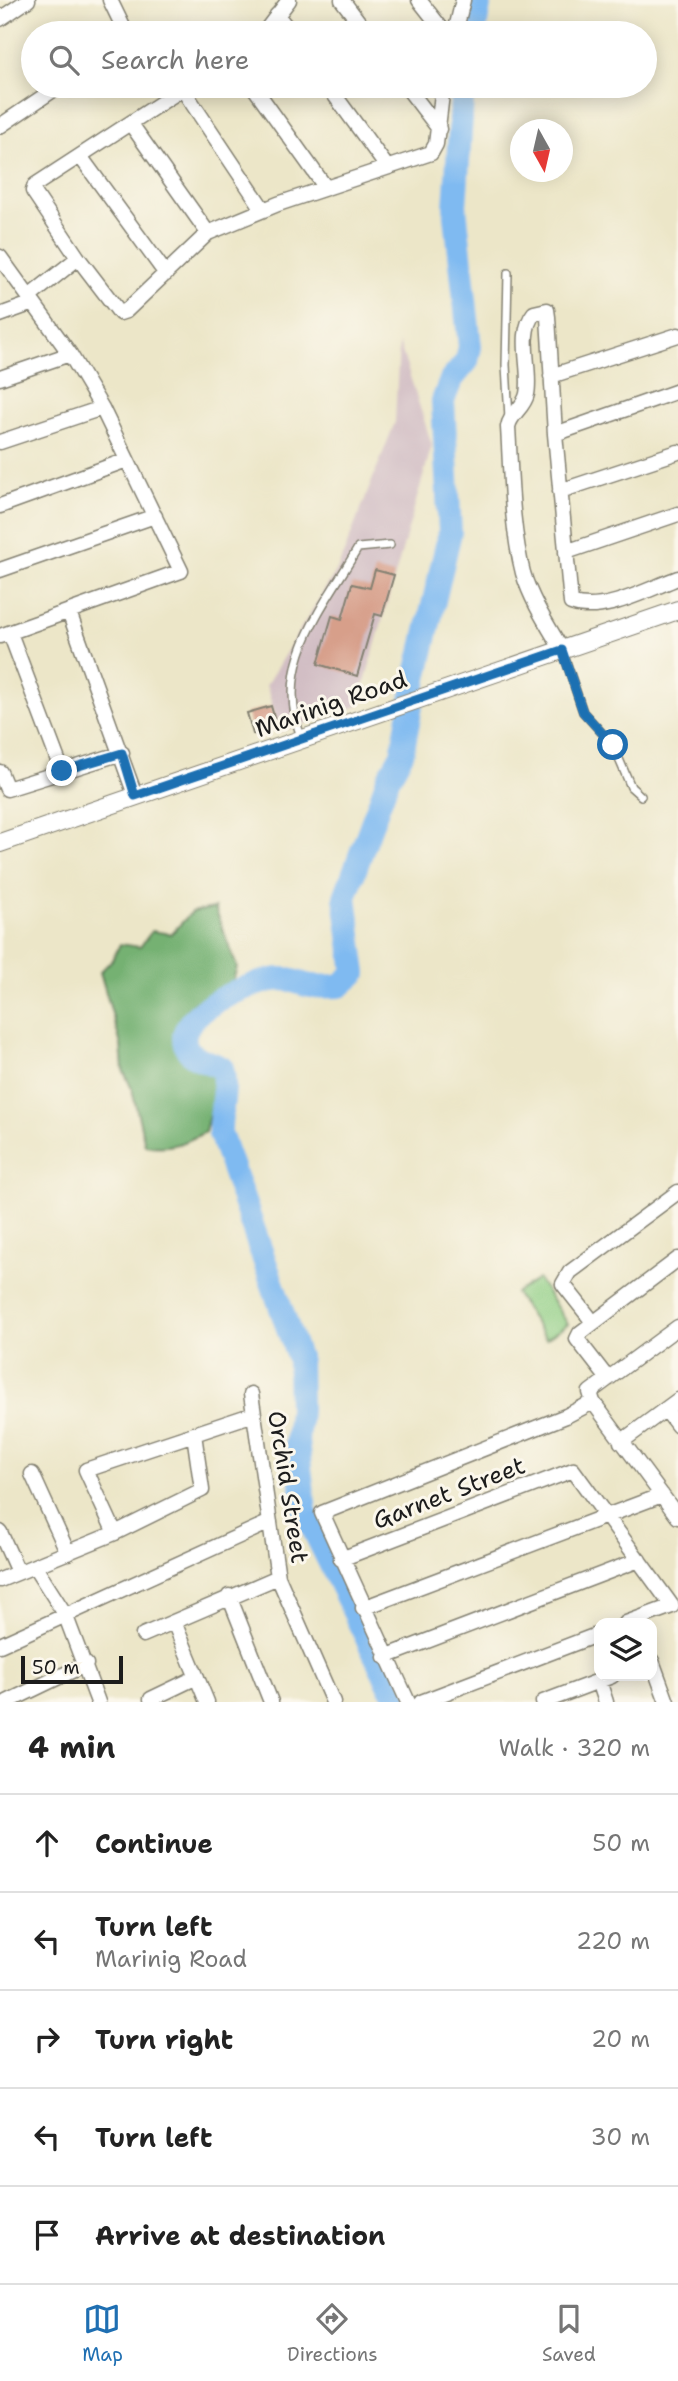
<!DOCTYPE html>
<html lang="en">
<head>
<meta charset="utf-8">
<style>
  body { margin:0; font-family:"Shantell Sans",sans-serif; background:#f2f2f2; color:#222 }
  .controls { position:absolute; right:21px; bottom:21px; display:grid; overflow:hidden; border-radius:14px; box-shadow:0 4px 18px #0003 }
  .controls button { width:63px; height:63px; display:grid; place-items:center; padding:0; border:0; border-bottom:2px solid #e0e0e0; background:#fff; color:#222; font:35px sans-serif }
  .compass { position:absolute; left:510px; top:119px; width:63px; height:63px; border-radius:50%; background:#fff; box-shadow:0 4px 18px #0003; rotate:172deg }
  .scale { position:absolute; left:21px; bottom:18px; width:102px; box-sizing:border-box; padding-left:7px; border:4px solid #1c1c1c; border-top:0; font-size:19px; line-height:24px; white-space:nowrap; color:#1c1c1c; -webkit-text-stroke:5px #fbf7ec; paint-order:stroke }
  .stop { position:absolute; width:21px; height:21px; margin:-16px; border:5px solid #1f6fb2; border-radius:50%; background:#fff }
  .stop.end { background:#1f6fb2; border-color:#fff; box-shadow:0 2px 7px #0008 }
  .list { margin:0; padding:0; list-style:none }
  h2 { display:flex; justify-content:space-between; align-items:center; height:91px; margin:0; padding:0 28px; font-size:30px }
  h2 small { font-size:23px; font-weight:400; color:#767676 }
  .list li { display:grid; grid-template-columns:46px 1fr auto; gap:21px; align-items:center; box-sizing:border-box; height:98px; padding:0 28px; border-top:2px solid #e0e0e0 }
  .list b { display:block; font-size:26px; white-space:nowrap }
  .list p { margin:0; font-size:23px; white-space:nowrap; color:#767676 }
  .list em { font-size:23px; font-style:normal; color:#767676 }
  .icon { flex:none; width:38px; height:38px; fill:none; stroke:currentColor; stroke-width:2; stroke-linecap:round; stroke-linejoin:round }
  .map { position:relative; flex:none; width:678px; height:1702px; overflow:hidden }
  .search { position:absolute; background:#fff; box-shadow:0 4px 18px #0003; left:21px; right:21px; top:21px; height:77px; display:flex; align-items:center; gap:18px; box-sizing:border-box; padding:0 24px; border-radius:38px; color:#767676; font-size:26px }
  .sheet { height:581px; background:#fff }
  nav { display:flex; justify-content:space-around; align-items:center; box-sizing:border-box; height:98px; border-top:2px solid #e0e0e0; background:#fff; font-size:19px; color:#767676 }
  nav a { display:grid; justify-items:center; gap:4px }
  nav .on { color:#1f6fb2 }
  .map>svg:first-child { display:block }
  .industrial { fill:#d2bec4 }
  .green { fill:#90ce84; stroke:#567550; stroke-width:2 }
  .forest { fill:#74b172; stroke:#486647; stroke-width:2 }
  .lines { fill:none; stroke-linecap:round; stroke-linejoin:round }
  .river { stroke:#7fbaf1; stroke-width:24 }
  .building { fill:#d79f8a }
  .service-casing { stroke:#848172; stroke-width:10 }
  .minor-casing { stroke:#848172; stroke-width:17 }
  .tertiary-casing { stroke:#848172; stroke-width:20 }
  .service { stroke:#fff; stroke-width:7 }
  .minor { stroke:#fff; stroke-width:14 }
  .tertiary { stroke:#fff; stroke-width:18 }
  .route { stroke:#1f6fb2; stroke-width:9 }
  .labels { text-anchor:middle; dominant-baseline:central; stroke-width:6; stroke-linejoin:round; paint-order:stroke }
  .street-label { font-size:24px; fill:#1c1c1c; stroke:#fbf7ec }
</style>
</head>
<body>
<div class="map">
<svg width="678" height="1702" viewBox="0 0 678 1702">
  <rect width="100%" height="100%" fill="#fbf7ec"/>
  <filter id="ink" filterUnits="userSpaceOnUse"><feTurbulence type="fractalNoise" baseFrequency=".0143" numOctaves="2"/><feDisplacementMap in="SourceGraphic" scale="14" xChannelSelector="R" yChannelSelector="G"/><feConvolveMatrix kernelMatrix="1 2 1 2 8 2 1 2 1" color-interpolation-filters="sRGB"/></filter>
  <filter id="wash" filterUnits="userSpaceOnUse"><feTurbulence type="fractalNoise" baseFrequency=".00686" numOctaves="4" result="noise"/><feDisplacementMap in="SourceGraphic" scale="28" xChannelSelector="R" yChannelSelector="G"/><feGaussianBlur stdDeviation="1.57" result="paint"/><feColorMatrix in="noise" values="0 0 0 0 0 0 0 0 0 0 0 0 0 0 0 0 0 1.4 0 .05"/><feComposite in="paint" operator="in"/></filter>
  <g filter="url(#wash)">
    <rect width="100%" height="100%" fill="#ece6c8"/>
    <!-- industrial -->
    <path class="industrial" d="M399 342 432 445 358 706 280 732 266 685 338 568 395 422Z"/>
    <!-- green -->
    <path class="green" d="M538 1279 568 1324 546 1339 515 1293Z"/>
    <!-- forest -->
    <path class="forest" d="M215 908 237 967 233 982C222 993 206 994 194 1003 177 1016 173 1041 181 1059L213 1073 218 1079 205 1132C185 1143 168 1150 145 1145L132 1089 123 1070 121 1045 100 972 112 960 120 944 140 947 152 931 171 934 192 912Z"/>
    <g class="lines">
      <!-- river -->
      <path class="river" d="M474 33 480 0
        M398 1702 305 1512 297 1441 300 1410 299 1360 220 1133C219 1111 228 1089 222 1068 211 1062 195 1060 188 1050 165 1014 256 980 281 979 293 979 301 985 312 986 321 987 331 986 340 986L355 973 345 897 388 779 402 754 417 674 450 532 443 401 451 380 467 361 470 347 455 207 463 86"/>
    </g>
    <g id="blocks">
      <!-- building -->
      <path class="building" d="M375 570 394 575 382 616 375 614 357 676 318 664 332 616 342 619 352 584 370 588Z
        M271 706 277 727 260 735 253 734 247 713Z"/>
    </g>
  </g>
  <g filter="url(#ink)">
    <use href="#blocks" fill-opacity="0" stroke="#848172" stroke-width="2"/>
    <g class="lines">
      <defs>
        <path id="service" d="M508 273 506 365 509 418
          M563 652 583 712 613 745 631 787 641 796
          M302 739C272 665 323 608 358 548L390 545"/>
        <path id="minor" d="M110 0 126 33
          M342 0 367 33
          M419 0 445 33
          M277 15 291 33
          M0 19 28 0
          M264 33 289 0
          M455 33 463 0
          M187 86 35 185 33 191 78 258 120 313 126 311 208 233 278 204 431 153 436 144 443 86
          M253 86 326 188
          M328 86 387 167
          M406 86 439 129
          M182 88 263 209
          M131 124 208 233
          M0 126 59 86
          M80 156 166 274
          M0 257 70 354 102 408 181 571 0 636
          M29 297 78 258
          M0 315 33 303
          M551 376 678 335
          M0 378 70 354
          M555 434 678 391
          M0 442 102 408
          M560 491 678 452
          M0 506 127 460
          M566 552 678 514
          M0 570 155 516
          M69 612 135 795
          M10 633 62 771
          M562 650C548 626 531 600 523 573 511 526 511 475 508 427 510 414 524 408 527 394 532 370 517 334 534 313L547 310 548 317 555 434 571 603C602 615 648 589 678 578
          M0 772 7 789 122 753
          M593 1322 563 1284 570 1272 678 1192
          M678 1327 590 1392 593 1402 678 1517
          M608 1379 577 1339 580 1333 678 1259
          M251 1394 278 1577 333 1702
          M666 1410 678 1426
          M621 1442 678 1400
          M32 1474 68 1553
          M0 1532 18 1572
          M115 1533 86 1470 254 1414
          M341 1559 573 1470 672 1606 626 1623
          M35 1567 65 1614 98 1702
          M0 1580 115 1533 202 1490 194 1434
          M229 1596 271 1702
          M363 1608 662 1495
          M174 1622 207 1702
          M143 1635 278 1577
          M0 1645 270 1522
          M385 1657 639 1560
          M652 1661 667 1702
          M599 1681 606 1702
          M151 1699 197 1677
          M7 1702 86 1664
          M408 1702 322 1513 566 1416 593 1402
          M421 1702 599 1634
          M543 1702 612 1676"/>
        <path id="tertiary" d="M0 843 678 610"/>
      </defs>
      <!-- service casing -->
      <use href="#service" class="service-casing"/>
      <!-- minor casing -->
      <use href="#minor" class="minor-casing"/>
      <!-- tertiary casing -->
      <use href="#tertiary" class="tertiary-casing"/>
      <!-- service -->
      <use href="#service" class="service"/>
      <!-- minor -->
      <use href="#minor" class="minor"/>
      <!-- tertiary -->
      <use href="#tertiary" class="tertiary"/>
    </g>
  </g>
  <g class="lines" filter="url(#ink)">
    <!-- route -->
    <path class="route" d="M62 771 122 753 135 796 562 650 583 712 613 745"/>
  </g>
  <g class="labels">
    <!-- street labels -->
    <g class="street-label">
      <text transform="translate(331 704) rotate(-19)">Marinig Road</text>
      <text transform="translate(288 1487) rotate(81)">Orchid Street</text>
      <text transform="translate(449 1493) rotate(-21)">Garnet Street</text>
    </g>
  </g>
</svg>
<div class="controls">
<button><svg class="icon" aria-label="layers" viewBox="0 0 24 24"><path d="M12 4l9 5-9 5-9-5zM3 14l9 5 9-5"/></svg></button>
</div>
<svg class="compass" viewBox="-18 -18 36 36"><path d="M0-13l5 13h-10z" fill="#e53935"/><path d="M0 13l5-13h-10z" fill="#767676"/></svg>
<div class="scale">50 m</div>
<div class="stop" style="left:613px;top:745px"></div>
<div class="stop end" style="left:62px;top:771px"></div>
<div class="search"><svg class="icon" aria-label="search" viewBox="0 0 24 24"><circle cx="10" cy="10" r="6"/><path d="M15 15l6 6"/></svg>Search here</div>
</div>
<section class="sheet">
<h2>4 min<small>Walk · 320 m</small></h2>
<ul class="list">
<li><svg class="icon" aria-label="ahead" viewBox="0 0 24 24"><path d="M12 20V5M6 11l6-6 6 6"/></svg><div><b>Continue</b></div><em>50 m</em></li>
<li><svg class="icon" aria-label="left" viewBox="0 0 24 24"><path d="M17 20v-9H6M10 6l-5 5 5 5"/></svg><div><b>Turn left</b><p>Marinig Road</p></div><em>220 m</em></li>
<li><svg class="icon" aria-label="right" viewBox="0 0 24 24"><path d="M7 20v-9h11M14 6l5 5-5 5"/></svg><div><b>Turn right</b></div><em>20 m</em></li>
<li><svg class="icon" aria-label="left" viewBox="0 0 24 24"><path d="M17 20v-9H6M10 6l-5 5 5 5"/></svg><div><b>Turn left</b></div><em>30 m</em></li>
<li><svg class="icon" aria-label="arrive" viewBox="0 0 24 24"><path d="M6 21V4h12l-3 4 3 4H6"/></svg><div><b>Arrive at destination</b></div></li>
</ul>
</section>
<nav>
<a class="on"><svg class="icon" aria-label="map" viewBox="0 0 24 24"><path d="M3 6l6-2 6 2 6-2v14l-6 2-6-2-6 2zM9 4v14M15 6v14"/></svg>Map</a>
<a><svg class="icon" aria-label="directions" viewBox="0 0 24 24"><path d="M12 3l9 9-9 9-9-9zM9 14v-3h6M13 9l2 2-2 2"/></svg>Directions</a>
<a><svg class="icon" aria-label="saved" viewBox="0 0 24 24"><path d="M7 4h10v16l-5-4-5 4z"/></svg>Saved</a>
</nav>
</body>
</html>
